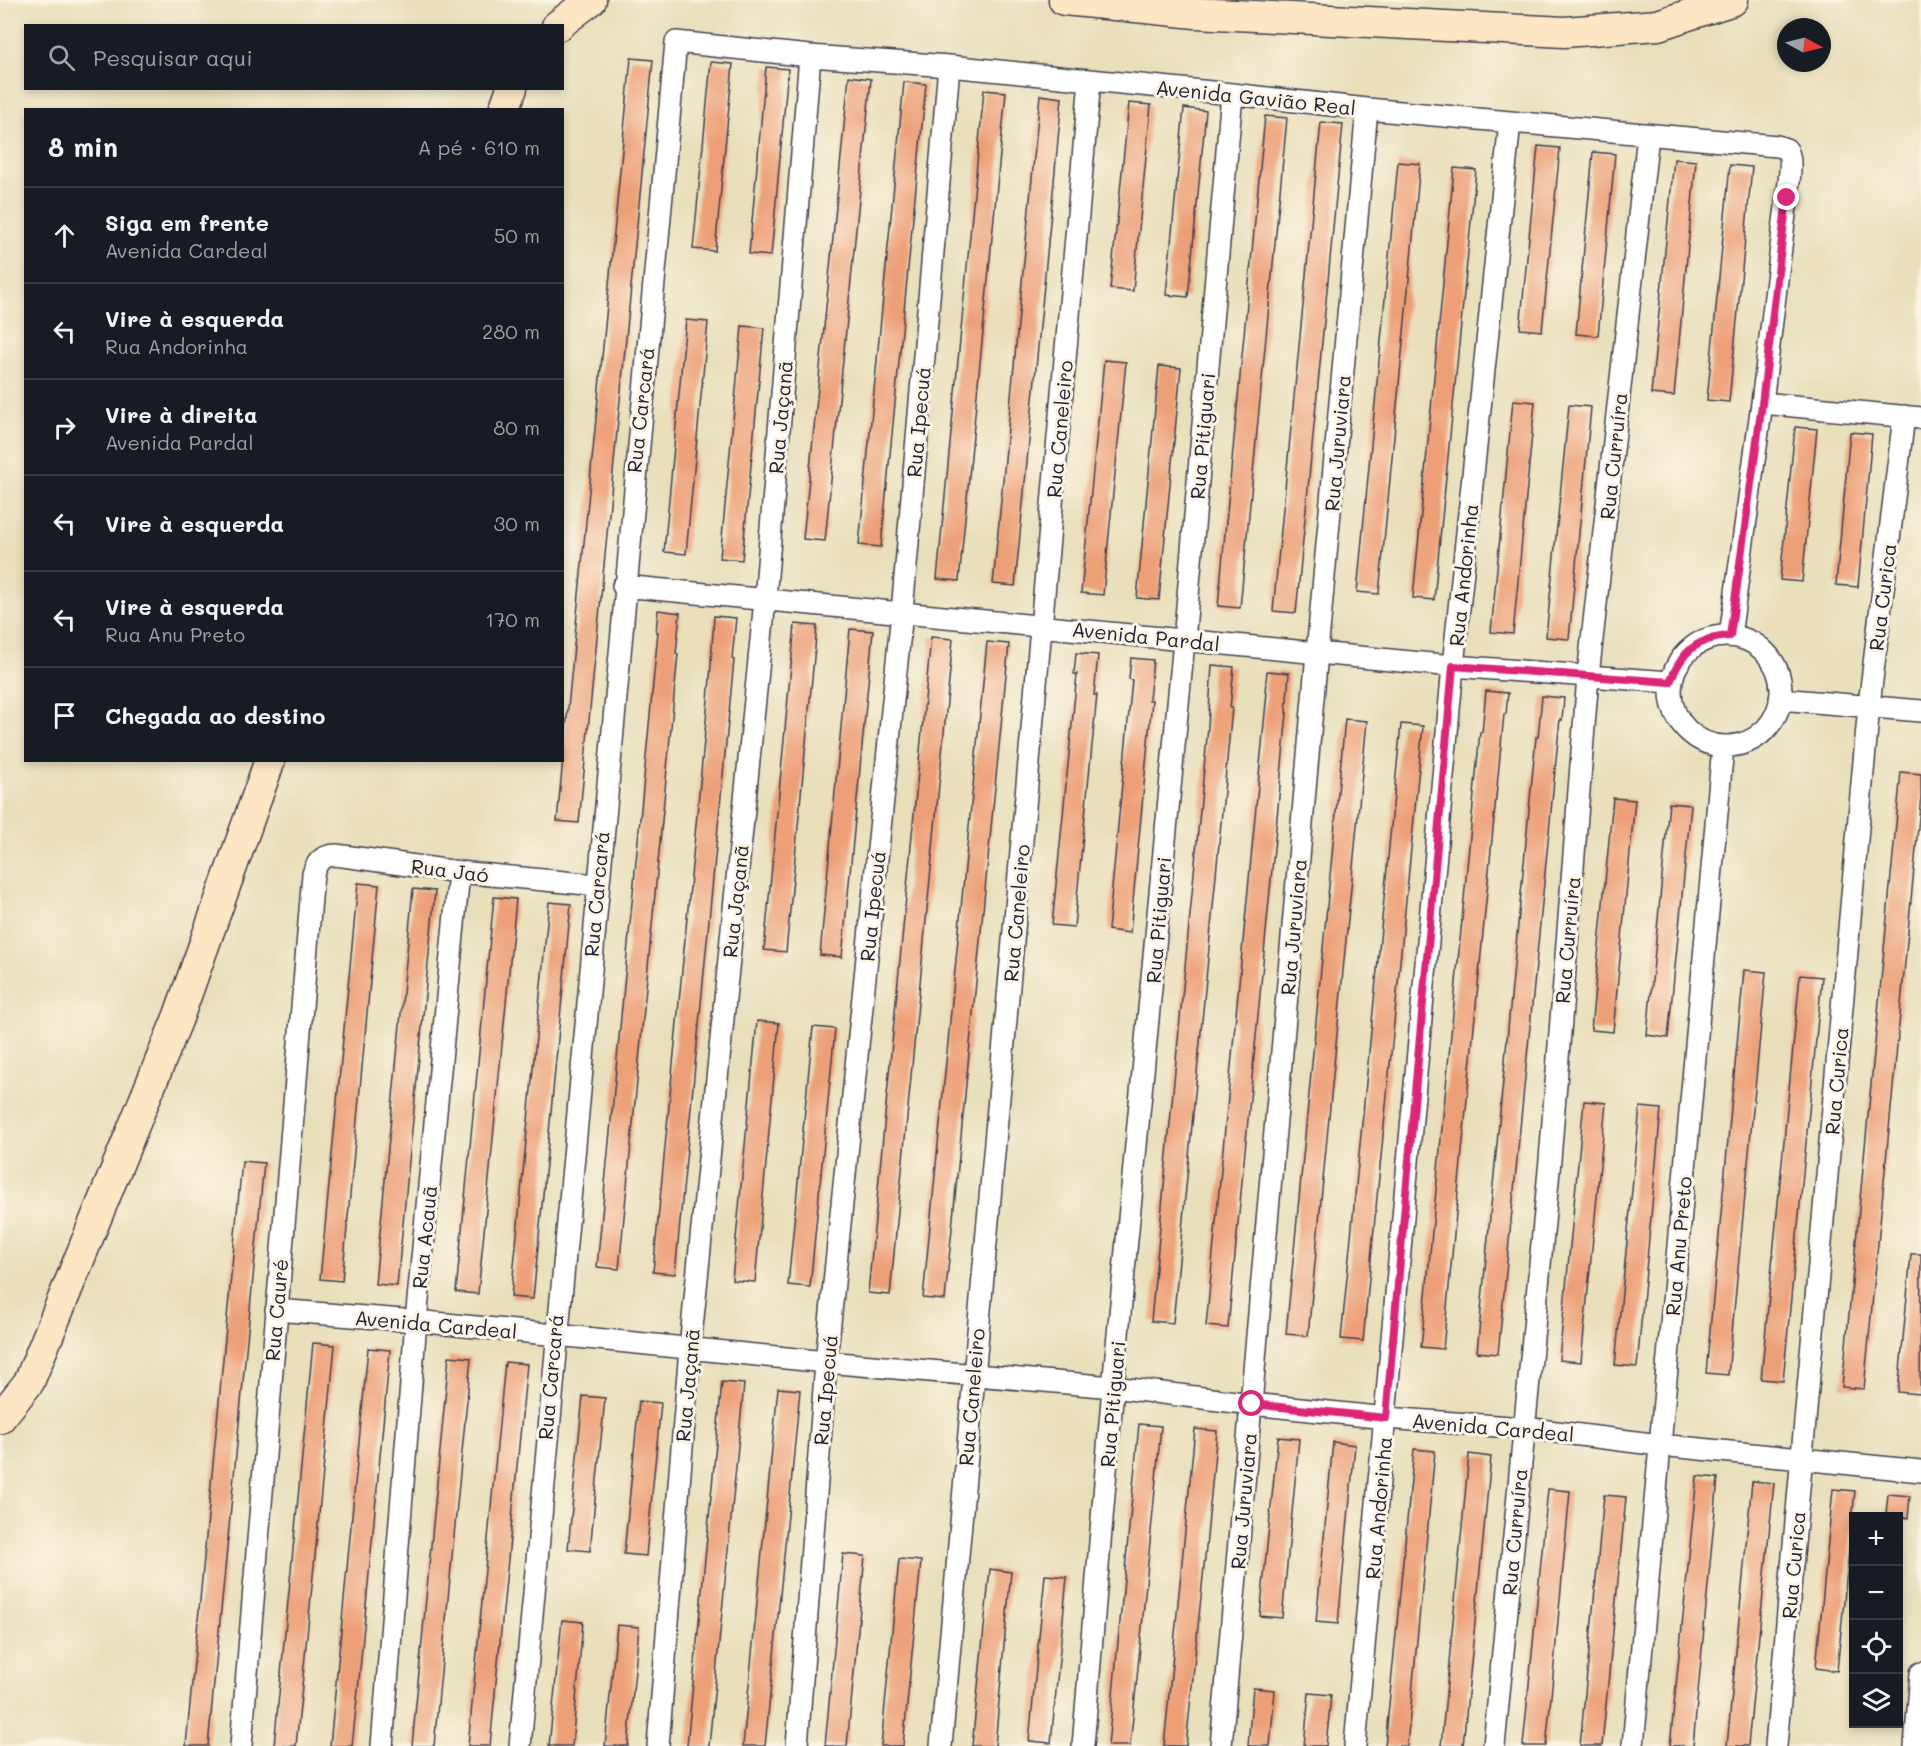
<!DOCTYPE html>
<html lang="pt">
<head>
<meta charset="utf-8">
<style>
  body { margin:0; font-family:Mali,sans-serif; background:#20242c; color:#f1f3f6 }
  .controls { position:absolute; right:18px; bottom:18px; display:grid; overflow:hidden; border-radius:0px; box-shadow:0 3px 9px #0003 }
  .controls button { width:54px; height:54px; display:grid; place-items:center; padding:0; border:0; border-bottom:2px solid #363941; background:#171b24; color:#f1f3f6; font:30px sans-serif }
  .compass { position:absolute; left:1777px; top:18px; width:54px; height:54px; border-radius:50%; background:#171b24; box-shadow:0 3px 9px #0003; rotate:97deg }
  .stop { position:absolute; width:18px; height:18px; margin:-14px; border:4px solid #db2777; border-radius:50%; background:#fff }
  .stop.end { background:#db2777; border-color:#fff; box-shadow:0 2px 6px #0008 }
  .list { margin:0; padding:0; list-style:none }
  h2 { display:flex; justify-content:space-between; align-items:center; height:78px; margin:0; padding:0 24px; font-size:26px }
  h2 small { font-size:20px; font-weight:400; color:#9ea1a6 }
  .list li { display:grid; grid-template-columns:39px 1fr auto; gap:18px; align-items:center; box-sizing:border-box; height:96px; padding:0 24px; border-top:2px solid #363941 }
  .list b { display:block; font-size:22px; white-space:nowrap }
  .list p { margin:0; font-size:20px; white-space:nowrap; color:#9ea1a6 }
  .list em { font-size:20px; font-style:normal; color:#9ea1a6 }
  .icon { flex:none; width:33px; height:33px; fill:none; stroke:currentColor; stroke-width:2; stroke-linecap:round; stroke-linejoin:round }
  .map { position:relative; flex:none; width:1921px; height:1746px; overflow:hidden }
  .search { position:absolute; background:#171b24; box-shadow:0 3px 9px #0003; left:24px; top:24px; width:540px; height:66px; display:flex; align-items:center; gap:15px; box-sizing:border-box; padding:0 21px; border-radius:0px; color:#9ea1a6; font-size:22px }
  .panel { position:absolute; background:#171b24; box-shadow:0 3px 9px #0003; left:24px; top:108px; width:540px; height:654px; border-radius:0px }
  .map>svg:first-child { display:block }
  .building { fill:#eda078 }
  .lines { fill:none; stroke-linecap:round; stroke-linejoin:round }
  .street-casing { stroke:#403e4e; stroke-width:24 }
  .secondary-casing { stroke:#403e4e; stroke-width:33 }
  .street { stroke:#fff; stroke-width:21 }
  .secondary { stroke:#fce6c4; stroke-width:30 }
  .route { stroke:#db2777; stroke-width:8 }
  .labels { text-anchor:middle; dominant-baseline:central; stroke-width:6; stroke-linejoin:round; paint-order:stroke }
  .street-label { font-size:20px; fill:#22223b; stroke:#fcf5e5 }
</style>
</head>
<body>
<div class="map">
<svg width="1921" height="1746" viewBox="0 0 1921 1746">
  <rect width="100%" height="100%" fill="#fcf5e5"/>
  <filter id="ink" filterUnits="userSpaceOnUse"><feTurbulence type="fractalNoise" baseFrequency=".0167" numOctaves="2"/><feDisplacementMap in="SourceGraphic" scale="12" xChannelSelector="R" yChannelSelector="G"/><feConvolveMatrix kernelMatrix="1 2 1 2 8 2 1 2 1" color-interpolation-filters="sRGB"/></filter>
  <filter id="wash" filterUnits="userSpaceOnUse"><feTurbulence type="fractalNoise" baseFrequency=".008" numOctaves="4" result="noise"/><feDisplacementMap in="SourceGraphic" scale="24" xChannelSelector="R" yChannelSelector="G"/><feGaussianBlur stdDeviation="1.35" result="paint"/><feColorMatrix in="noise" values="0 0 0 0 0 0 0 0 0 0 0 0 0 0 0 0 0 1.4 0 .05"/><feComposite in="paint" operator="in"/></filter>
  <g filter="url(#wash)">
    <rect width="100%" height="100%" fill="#e9dfbb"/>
    <g id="blocks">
      <!-- building -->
      <path class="building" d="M631 58 653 60 579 823 557 821Z
        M711 62 733 64 715 251 693 249Z
        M766 67 788 69 771 256 749 254Z
        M849 76 871 79 825 541 803 539Z
        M904 82 926 84 881 547 859 545Z
        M984 90 1006 92 959 581 937 579Z
        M1040 95 1062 98 1015 586 993 584Z
        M1129 103 1151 105 1133 291 1110 289Z
        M1184 108 1206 111 1188 297 1166 295Z
        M1265 116 1287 118 1240 608 1218 606Z
        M1321 122 1343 124 1296 613 1273 611Z
        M1538 146 1560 148 1542 331 1520 329Z
        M1593 152 1615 154 1598 336 1576 334Z
        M1674 159 1696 161 1674 396 1651 394Z
        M1398 162 1420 164 1379 594 1357 592Z
        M1730 165 1752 167 1729 402 1707 400Z
        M1454 168 1476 170 1434 600 1413 598Z
        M686 320 708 322 686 554 664 552Z
        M742 326 764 328 742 560 720 558Z
        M1104 360 1126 362 1103 595 1081 593Z
        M1159 366 1181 368 1159 600 1137 598Z
        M1513 400 1535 402 1513 634 1491 632Z
        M1569 405 1591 407 1569 639 1546 637Z
        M1795 427 1817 429 1802 582 1780 580Z
        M1850 432 1872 434 1858 587 1836 585Z
        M658 610 680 613 676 654H678L619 1269 597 1267 658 632H656Z
        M714 616 736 618 732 659 734 660 675 1274 653 1272 710 679Z
        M795 624 817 626 786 952 764 950Z
        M850 629 873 631 842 957 820 955Z
        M931 637 953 639 890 1295 868 1293Z
        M987 642 1009 644 945 1300 923 1298Z
        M1076 653 1098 655 1094 695H1097L1074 927 1052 925 1077 674H1074Z
        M1131 658 1153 660 1149 700H1152L1130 933 1108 930 1132 680 1129 679Z
        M1212 665 1234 667 1230 708H1232L1173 1323 1151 1321 1208 727Z
        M1267 671 1289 673 1286 713H1287L1228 1328 1206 1326 1267 692H1265Z
        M1486 691 1508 693 1506 714H1504L1443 1349 1421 1347 1480 732H1482Z
        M1542 696 1564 698 1562 720 1560 719 1498 1354 1477 1352 1536 737H1538Z
        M1345 719 1367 721 1308 1336 1286 1334Z
        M1401 724 1423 726 1363 1341 1341 1339Z
        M1901 772 1921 774V796L1864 1389 1842 1387Z
        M1613 798 1635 800 1613 1032 1591 1030Z
        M1669 803 1691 805 1668 1038 1647 1035Z
        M358 883 379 885 342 1281 320 1279Z
        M413 889 435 891 397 1286 375 1284Z
        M494 897 516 899 478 1294 456 1292Z
        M549 902 571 904 533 1299 511 1297Z
        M1744 970 1766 972 1728 1375 1706 1373Z
        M1800 975 1822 977 1783 1381 1761 1379Z
        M757 1021 779 1023 755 1282 732 1280Z
        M813 1027 835 1029 810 1287 788 1285Z
        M1584 1101 1606 1103 1581 1362 1559 1360Z
        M1640 1107 1661 1109 1637 1367 1615 1365Z
        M242 1161 264 1163 208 1746H186Z
        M1911 1254H1921L1920 1394 1898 1392Z
        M313 1343 335 1345 315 1556 296 1746H274Z
        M368 1348 390 1350 359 1680 352 1746H330Z
        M449 1356 471 1358 437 1714 434 1746H412Z
        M505 1362 527 1364 495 1693 490 1746H468Z
        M722 1382 744 1384 709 1746H687Z
        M778 1388 800 1390 790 1495 765 1746H743Z
        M583 1396 605 1398 590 1551 568 1549Z
        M639 1401 661 1403 646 1556 624 1554Z
        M1139 1424 1161 1426 1139 1658 1130 1746H1108Z
        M1195 1429 1217 1431 1207 1537 1186 1746H1164Z
        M1278 1437 1299 1439 1282 1618 1260 1616Z
        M1333 1442 1355 1445 1338 1624 1316 1622Z
        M1414 1449 1435 1451 1407 1746H1385Z
        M1469 1454 1491 1457 1463 1746H1441Z
        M1697 1476 1718 1478 1694 1735 1693 1746H1670Z
        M1752 1481 1774 1483 1748 1746H1727Z
        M1548 1489 1570 1491 1551 1697 1546 1746H1523Z
        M1833 1489 1855 1491 1837 1671 1816 1668Z
        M1888 1494 1910 1496 1908 1518 1886 1515Z
        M1604 1495 1626 1497 1602 1746H1580Z
        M843 1554 865 1556 847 1746H825Z
        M899 1559 921 1561 903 1746H881Z
        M990 1569 1011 1572 1004 1645 995 1746H972Z
        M1045 1575 1067 1577 1051 1743 1029 1741Z
        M562 1620 583 1622 572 1746H549Z
        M617 1625 639 1627 628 1746H605Z
        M1253 1688 1275 1690 1270 1746H1248Z
        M1309 1693 1331 1695 1326 1746H1304Z"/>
    </g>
  </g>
  <g filter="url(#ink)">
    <use href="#blocks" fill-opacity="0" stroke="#403e4e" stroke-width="1.5"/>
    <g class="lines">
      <defs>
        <path id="street" d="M1762 403 1921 418
          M623 586 1453 666 1670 682
          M1671 691a55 55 0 1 1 110 0a55 55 0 1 1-110 0Z
          M1780 699 1921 711
          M276 1310 416 1321 826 1362 1113 1387 1252 1404 1386 1418 1524 1428 1660 1445 1921 1471
          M241 1746 313 874C317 861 322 856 336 855L459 872 597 885
          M382 1746 416 1321 459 872
          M520 1746C567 1177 620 609 676 42L810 56 949 66 1232 94 1367 109 1777 146C1778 146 1785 149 1786 149 1794 157 1788 187 1787 198L1762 403 1730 636
          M658 1746 690 1348 765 600 810 56
          M797 1746 826 1362 902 612 949 66
          M941 1746 1090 80
          M1083 1746 1113 1387 1184 641 1232 94
          M1221 1746 1317 653 1367 109
          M1355 1746 1453 666 1510 122
          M1494 1746 1550 1160 1588 676 1648 135
          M1633 1746 1723 746
          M1776 1746 1869 705 1904 416
          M1915 1746 1921 1673"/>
        <path id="secondary" d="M1064 0 1196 13 1564 32 1658 25 1733 0
          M557 26 591 0
          M504 110 512 88
          M0 1418 29 1382 178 1018 270 760"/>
      </defs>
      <!-- street casing -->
      <use href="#street" class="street-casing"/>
      <!-- secondary casing -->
      <use href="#secondary" class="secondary-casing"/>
      <!-- street -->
      <use href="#street" class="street"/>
      <!-- secondary -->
      <use href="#secondary" class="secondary"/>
    </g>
  </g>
  <g class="lines" filter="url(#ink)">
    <!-- route -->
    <path class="route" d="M1252 1404 1386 1418 1453 666 1670 682C1682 651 1697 638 1730 636L1762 404 1787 198"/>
  </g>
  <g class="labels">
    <!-- street labels -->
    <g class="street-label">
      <text transform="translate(1256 97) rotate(6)">Avenida Gavião Real</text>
      <text transform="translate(640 410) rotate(-84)">Rua Carcará</text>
      <text transform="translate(780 417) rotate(-85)">Rua Jaçanã</text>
      <text transform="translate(918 422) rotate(-85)">Rua Ipecuá</text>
      <text transform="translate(1059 429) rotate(-85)">Rua Caneleiro</text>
      <text transform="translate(1202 436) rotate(-85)">Rua Pitiguari</text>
      <text transform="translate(1337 443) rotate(-85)">Rua Juruviara</text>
      <text transform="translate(1613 456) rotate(-84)">Rua Curruíra</text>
      <text transform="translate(1463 575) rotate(-84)">Rua Andorinha</text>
      <text transform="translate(1882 597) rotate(-83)">Rua Curica</text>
      <text transform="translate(1146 636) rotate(6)">Avenida Pardal</text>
      <text transform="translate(450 870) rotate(7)">Rua Jaó</text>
      <text transform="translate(596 894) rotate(-85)">Rua Carcará</text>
      <text transform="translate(735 901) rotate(-84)">Rua Jaçanã</text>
      <text transform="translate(872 906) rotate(-84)">Rua Ipecuá</text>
      <text transform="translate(1016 913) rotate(-85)">Rua Caneleiro</text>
      <text transform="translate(1158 920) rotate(-85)">Rua Pitiguari</text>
      <text transform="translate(1293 927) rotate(-85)">Rua Juruviara</text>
      <text transform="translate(1567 940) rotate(-85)">Rua Curruíra</text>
      <text transform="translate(1836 1081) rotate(-85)">Rua Curica</text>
      <text transform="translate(424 1237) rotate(-84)">Rua Acauã</text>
      <text transform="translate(1678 1246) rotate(-85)">Rua Anu Preto</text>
      <text transform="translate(276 1310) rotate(-85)">Rua Cauré</text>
      <text transform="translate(436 1324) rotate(5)">Avenida Cardeal</text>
      <text transform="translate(550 1377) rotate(-85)">Rua Carcará</text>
      <text transform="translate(687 1385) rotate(-85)">Rua Jaçanã</text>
      <text transform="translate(825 1390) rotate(-85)">Rua Ipecuá</text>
      <text transform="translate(971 1397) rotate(-85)">Rua Caneleiro</text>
      <text transform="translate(1112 1404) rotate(-85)">Rua Pitiguari</text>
      <text transform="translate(1493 1427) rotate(5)">Avenida Cardeal</text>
      <text transform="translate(1243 1501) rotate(-85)">Rua Juruviara</text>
      <text transform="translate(1378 1508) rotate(-85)">Rua Andorinha</text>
      <text transform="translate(1514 1532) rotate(-85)">Rua Curruíra</text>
      <text transform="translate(1793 1565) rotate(-85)">Rua Curica</text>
    </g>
  </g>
</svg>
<div class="controls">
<button>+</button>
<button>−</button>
<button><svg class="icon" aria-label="locate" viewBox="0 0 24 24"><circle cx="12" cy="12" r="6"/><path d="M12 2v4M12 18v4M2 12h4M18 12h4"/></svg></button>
<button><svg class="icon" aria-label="layers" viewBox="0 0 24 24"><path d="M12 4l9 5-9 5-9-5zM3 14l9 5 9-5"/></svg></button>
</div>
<svg class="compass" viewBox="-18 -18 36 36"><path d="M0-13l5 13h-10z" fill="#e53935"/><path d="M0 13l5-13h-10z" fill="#9ea1a6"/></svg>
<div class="stop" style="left:1252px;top:1404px"></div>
<div class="stop end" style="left:1787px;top:198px"></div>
<div class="search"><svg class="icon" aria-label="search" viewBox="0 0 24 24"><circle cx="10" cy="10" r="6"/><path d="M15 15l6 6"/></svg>Pesquisar aqui</div>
<section class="panel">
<h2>8 min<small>A pé · 610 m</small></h2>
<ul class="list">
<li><svg class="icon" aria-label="ahead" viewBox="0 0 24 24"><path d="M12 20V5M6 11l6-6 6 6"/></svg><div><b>Siga em frente</b><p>Avenida Cardeal</p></div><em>50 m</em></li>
<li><svg class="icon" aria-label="left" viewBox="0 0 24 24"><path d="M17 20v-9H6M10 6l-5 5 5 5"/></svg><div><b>Vire à esquerda</b><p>Rua Andorinha</p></div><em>280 m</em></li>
<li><svg class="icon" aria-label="right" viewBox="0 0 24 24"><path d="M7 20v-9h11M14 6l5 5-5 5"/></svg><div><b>Vire à direita</b><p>Avenida Pardal</p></div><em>80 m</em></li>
<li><svg class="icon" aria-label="left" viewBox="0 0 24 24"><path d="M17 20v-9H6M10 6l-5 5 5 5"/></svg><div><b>Vire à esquerda</b></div><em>30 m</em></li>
<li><svg class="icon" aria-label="left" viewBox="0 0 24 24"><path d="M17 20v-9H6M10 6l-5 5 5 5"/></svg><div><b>Vire à esquerda</b><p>Rua Anu Preto</p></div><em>170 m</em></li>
<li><svg class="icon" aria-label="arrive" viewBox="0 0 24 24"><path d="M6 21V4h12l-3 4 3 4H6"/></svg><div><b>Chegada ao destino</b></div></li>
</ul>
</section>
</div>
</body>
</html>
